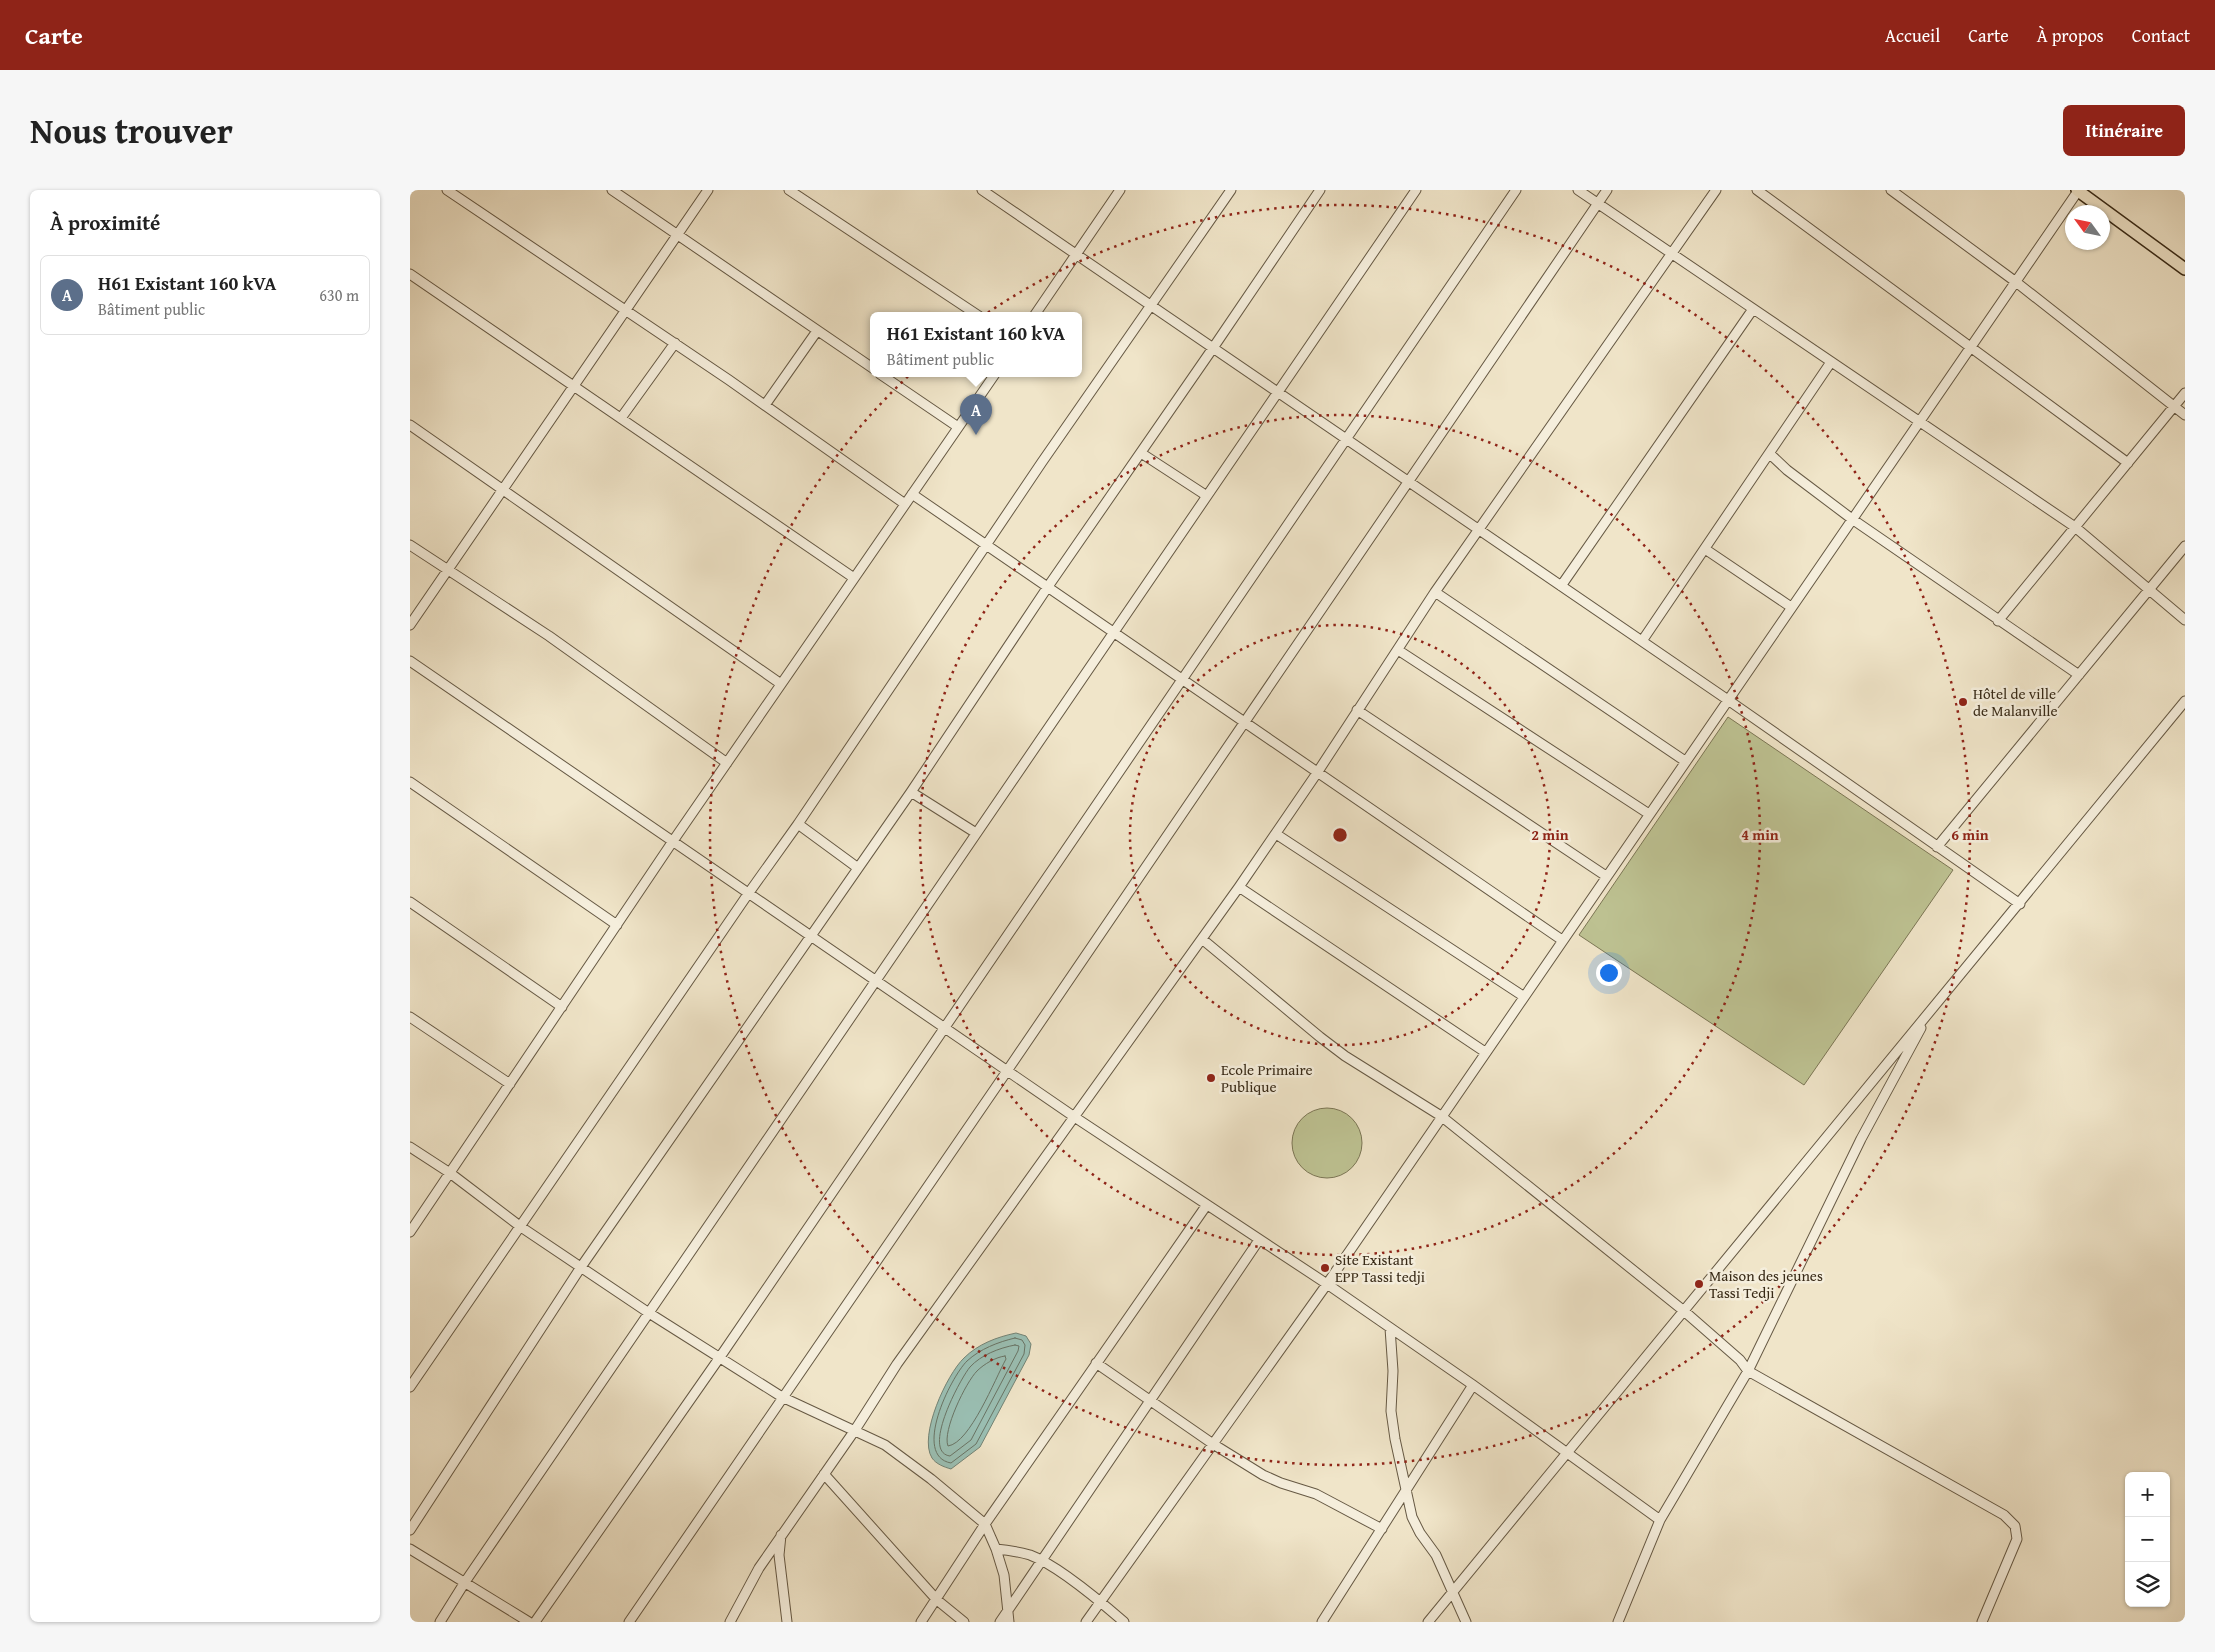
<!DOCTYPE html>
<html lang="fr">
<head>
<meta charset="utf-8">
<style>
  body { margin:0; font-family:"Gentium Book Plus",serif; background:#f6f6f6; color:#222 }
  .controls { position:absolute; right:15px; bottom:15px; display:grid; overflow:hidden; border-radius:8px; box-shadow:0 1px 4px #0004 }
  .controls button { width:45px; height:45px; display:grid; place-items:center; padding:0; border:0; border-bottom:1px solid #e0e0e0; background:#fff; color:#222; font:25px sans-serif }
  .compass { position:absolute; left:1655px; top:15px; width:45px; height:45px; border-radius:50%; background:#fff; box-shadow:0 1px 4px #0004; rotate:303deg }
  .you { position:absolute; left:1198px; top:782px; width:18px; height:18px; margin:-12px; border:4px solid #fff; border-radius:50%; background:#1a73e8; box-shadow:0 0 0 8px #1a73e833 }
  .badge { display:grid; place-items:center; width:32px; height:32px; border-radius:50%; background:#8f2418; color:#fff; font-size:16px; font-weight:700 }
  .pin { position:absolute; translate:-50% -41px; filter:drop-shadow(0 1px 2px #0008) }
  .pin::after { content:''; position:absolute; top:26px; width:18px; height:15px; background:inherit; clip-path:polygon(0 0,100% 0,50% 100%) }
  .popup { position:absolute; left:460px; top:122px; width:212px; height:65px; box-sizing:border-box; display:grid; place-content:center; border-radius:8px; background:#fff; filter:drop-shadow(0 1px 4px #0005); font-size:16px; white-space:nowrap; color:#767676 }
  .popup b { font-size:19px; color:#222 }
  .popup::after { content:''; position:absolute; left:50%; top:100%; margin-left:-10px; border:10px solid transparent; border-top-color:#fff }
  .list { margin:0; padding:0; list-style:none }
  h2 { display:flex; justify-content:space-between; align-items:center; height:65px; margin:0; padding:0 20px; font-size:21px }
  h2 small { font-size:16px; font-weight:400; color:#767676 }
  .list li { display:grid; grid-template-columns:32px 1fr auto; gap:15px; align-items:center; box-sizing:border-box; height:80px; margin:0 10px 10px; padding:0 10px; border:1px solid #e0e0e0; border-radius:8px }
  .list b { display:block; font-size:19px; white-space:nowrap }
  .list p { margin:0; font-size:16px; white-space:nowrap; color:#767676 }
  .list em { font-size:16px; font-style:normal; color:#767676 }
  .icon { flex:none; width:28px; height:28px; fill:none; stroke:currentColor; stroke-width:2; stroke-linecap:round; stroke-linejoin:round }
  .map { position:relative; flex:none; width:1775px; height:1432px; overflow:hidden; border-radius:8px }
  header { display:flex; align-items:center; gap:30px; box-sizing:border-box; height:70px; padding:0 25px; background:#8f2418; color:#fff }
  header strong { font-size:24px }
  nav { display:flex; gap:28px; margin-inline-start:auto; font-size:18px }
  .intro { display:flex; align-items:center; justify-content:space-between; box-sizing:border-box; height:120px; padding:0 30px }
  h1 { margin:0; font-size:35px }
  .button { padding:12px 22px; border-radius:8px; background:#8f2418; color:#fff; font-size:18px; font-weight:700 }
  main { display:flex; gap:30px; padding:0 30px }
  aside { flex:1; background:#fff; border-radius:8px; box-shadow:0 1px 4px #0004 }
  .map>svg:first-child { display:block }
  .green { fill:#bec393; stroke:#7b7655 }
  .water { fill:#9abfb3; stroke:#738375 }
  .lines { fill:none; stroke-linecap:round; stroke-linejoin:round }
  .shore { stroke:#697465; stroke-width:1 }
  .minor-casing { stroke:#665944; stroke-width:11 }
  .major-casing { stroke:#382a17; stroke-width:14 }
  .minor { stroke:#f5eedc; stroke-width:9 }
  .major { stroke:#f0e5c9; stroke-width:11 }
  .ring { fill:none; stroke:#8f2418; stroke-width:2.5; stroke-dasharray:2.5 5 }
  .poi-dot { fill:#8f2418; stroke:#f5eedc; stroke-width:2 }
  .labels { text-anchor:middle; dominant-baseline:central; stroke-width:5; stroke-linejoin:round; paint-order:stroke }
  .poi-label { font-size:15px; fill:#382a17; stroke:#f5eedc; text-anchor:start }
  .centre { fill:#8f2418; stroke:#f5eedc; stroke-width:2.5 }
  .ring-label { font-size:15px; text-anchor:middle; font-weight:bold; fill:#8f2418; stroke:#f5eedc; stroke-width:5; stroke-linejoin:round; paint-order:stroke }
</style>
</head>
<body>
<header>
<strong>Carte</strong>
<nav><a>Accueil</a><a>Carte</a><a>À propos</a><a>Contact</a></nav>
</header>
<div class="intro"><h1>Nous trouver</h1><a class="button">Itinéraire</a></div>
<main>
<aside>
<h2>À proximité<small></small></h2>
<ul class="list">
<li><span class="badge" style="background:#5c6f8a">A</span><div><b>H61 Existant 160 kVA</b><p>Bâtiment public</p></div><em>630 m</em></li>
</ul>
</aside>
<div class="map">
<svg width="1775" height="1432" viewBox="0 0 1775 1432">
  <rect width="100%" height="100%" fill="#f0e5c9"/>
  <filter id="stains"><feTurbulence type="fractalNoise" baseFrequency=".004" numOctaves="4"/><feColorMatrix values="0 0 0 0 .2 0 0 0 0 .09 0 0 0 0 .02 0 0 0 .5 -.17"/></filter>
  <radialGradient id="worn" r=".72"><stop offset=".6" stop-color="#630" stop-opacity="0"/><stop offset="1" stop-color="#630" stop-opacity=".3"/></radialGradient>
  <!-- green -->
  <path class="green" d="M1318 527 1543 680 1394 895 1169 745Z
    M882 953a35 35 0 1 1 70 0a35 35 0 1 1-70 0Z"/>
  <!-- water -->
  <path class="water" d="M606 1143 616 1146 621 1154 619 1165 570 1257 541 1279C534 1277 526 1274 522 1268 508 1246 537 1184 554 1168 568 1154 587 1147 606 1143Z"/>
  <g class="lines">
    <!-- shore -->
    <path class="shore" d="M605 1148 612 1150 615 1155 614 1164 566 1254 541 1273C502 1266 540 1188 557 1171 570 1159 588 1152 605 1148Z
      M605 1155 609 1156 608 1161 561 1250 540 1266C511 1262 550 1189 560 1177 571 1165 589 1158 605 1155Z
      M595 1166 596 1169C585 1189 560 1253 538 1256 532 1241 556 1192 567 1181 574 1174 586 1167 595 1166Z"/>
    <defs>
      <path id="minor" d="M37 0 319 190 495 314
        M202 0 464 179
        M379 0 569 126
        M572 0 1318 510 1610 714
        M1168 0 1665 337 1775 430
        M1347 0 1718 273
        M1481 0 1606 92 1775 225
        M0 84 444 388
        M624 126 710 0
        M470 184 548 237
        M355 215 407 141
        M211 228 265 153
        M0 235 371 494
        M731 263 797 306
        M1360 264 1377 280 1442 329 1669 485
        M502 304C718 454 935 602 1152 750
        M0 355 139 446 317 573
        M1295 359 1381 417
        M1151 396 1343 119
        M1025 402 1275 571
        M1588 431 1775 203
        M0 435 298 0
        M1232 451 1421 172
        M988 460 1239 624
        M0 471 666 928 917 1094 1063 1195 1250 1330
        M947 520 1196 686
        M0 592 207 735
        M501 602 566 643
        M388 634 448 678
        M866 644 1113 806
        M1527 657 1775 356
        M829 697 1075 862
        M0 712 152 817
        M792 749 910 847 935 866 1031 926 1274 1121 1330 1170 1338 1181 1594 1325 1605 1336 1607 1349 1572 1432
        M0 827 100 894
        M0 957 40 983 111 1037 239 1123 372 1207 475 1255 521 1289 575 1334 586 1359 594 1385 599 1432
        M0 1042 263 651 585 184
        M980 1138 983 1181 981 1221 985 1249 1002 1327 1010 1343 1026 1365 1056 1432
        M686 1173 803 1254 853 1285 871 1293 906 1304 972 1339
        M0 1197 338 704 388 634 632 272 821 0
        M414 1284 527 1410 554 1432
        M0 1340 171 1077 501 602 637 398 803 158 910 0
        M371 1345 369 1365 377 1432
        M0 1359 119 1432
        M586 1359C598 1360 609 1362 620 1365 647 1375 691 1412 714 1432
        M30 1432 55 1392 1006 0
        M125 1432 310 1167 1106 0
        M219 1432 597 881 1197 0
        M320 1432 349 1378 445 1240 487 1174 829 697 907 583 1025 402 1306 0
        M511 1432 575 1334 796 1016
        M590 1432 849 1050
        M676 1432 917 1094 1668 1
        M912 1432 1063 1195
        M1018 1432 1775 511
        M1208 1432 1250 1330 1338 1181 1451 949 1511 838"/>
      <path id="major" d="M1667 0 1775 79"/>
    </defs>
    <!-- minor casing -->
    <use href="#minor" class="minor-casing"/>
    <!-- major casing -->
    <use href="#major" class="major-casing"/>
    <!-- minor -->
    <use href="#minor" class="minor"/>
    <!-- major -->
    <use href="#major" class="major"/>
  </g>
  <!-- distance rings -->
  <g class="ring">
    <circle cx="930" cy="645" r="210"/>
    <circle cx="930" cy="645" r="420"/>
    <circle cx="930" cy="645" r="630"/>
  </g>
  <!-- markers -->
  <g class="poi-dot">
    <circle cx="1553" cy="512" r="5"/>
    <circle cx="801" cy="888" r="5"/>
    <circle cx="915" cy="1078" r="5"/>
    <circle cx="1289" cy="1094" r="5"/>
  </g>
  <g class="labels">
    <!-- poi labels -->
    <g class="poi-label">
      <text x="1563" y="503">Hôtel de ville<tspan x="1563" dy="17">de Malanville</tspan></text>
      <text x="811" y="879">Ecole Primaire<tspan x="811" dy="17">Publique</tspan></text>
      <text x="925" y="1069">Site Existant<tspan x="925" dy="17">EPP Tassi tedji</tspan></text>
      <text x="1299" y="1085">Maison des jeunes<tspan x="1299" dy="17">Tassi Tedji</tspan></text>
    </g>
  </g>
  <circle cx="930" cy="645" r="8" class="centre"/>
  <g class="ring-label">
    <text x="1140" y="650">2 min</text>
    <text x="1350" y="650">4 min</text>
    <text x="1560" y="650">6 min</text>
  </g>
  <rect width="100%" height="100%" filter="url(#stains)"/>
  <rect width="100%" height="100%" fill="url(#worn)"/>
</svg>
<div class="controls">
<button>+</button>
<button>−</button>
<button><svg class="icon" aria-label="layers" viewBox="0 0 24 24"><path d="M12 4l9 5-9 5-9-5zM3 14l9 5 9-5"/></svg></button>
</div>
<svg class="compass" viewBox="-18 -18 36 36"><path d="M0-13l5 13h-10z" fill="#e53935"/><path d="M0 13l5-13h-10z" fill="#767676"/></svg>
<div class="you"></div>
<div class="pin badge" style="left:566px;top:245px;background:#5c6f8a">A</div>
<div class="popup"><b>H61 Existant 160 kVA</b>Bâtiment public</div>
</div>
</main>
</body>
</html>
